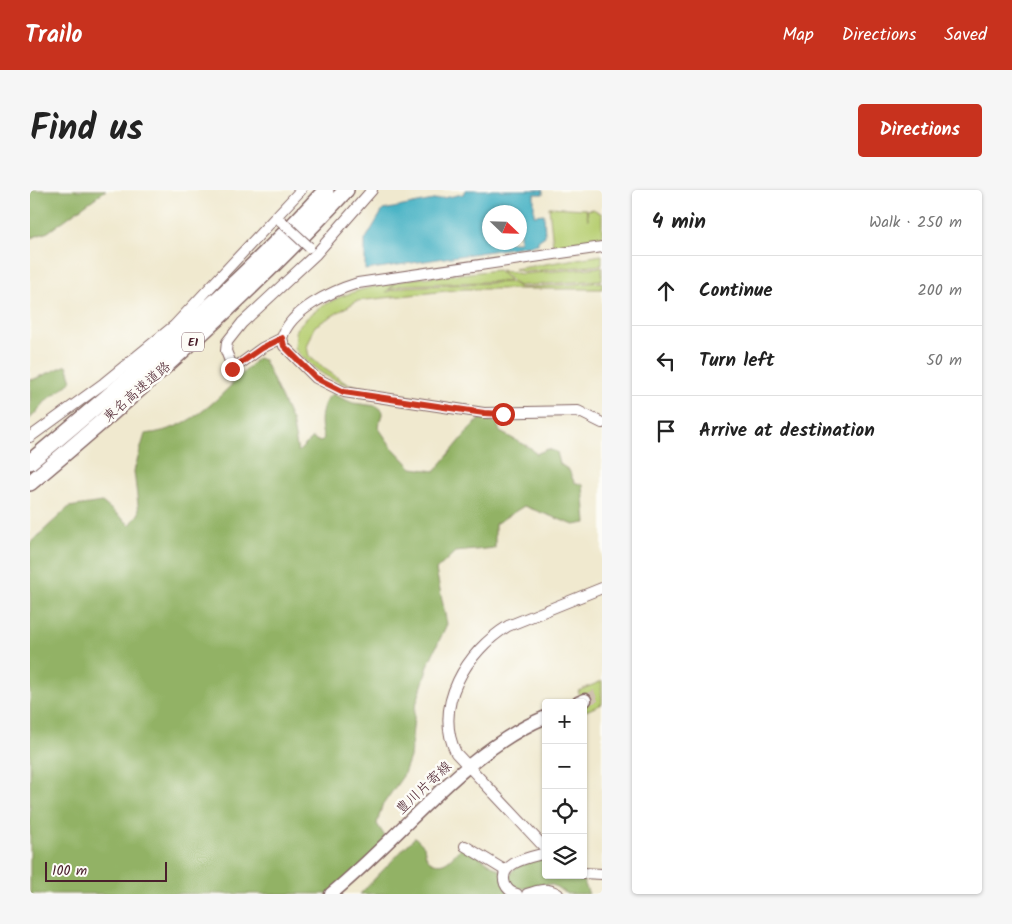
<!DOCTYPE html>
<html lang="en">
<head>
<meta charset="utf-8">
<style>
  body { margin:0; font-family:Kalam,"Klee One",sans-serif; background:#f6f6f6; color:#222 }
  .controls { position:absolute; right:15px; bottom:15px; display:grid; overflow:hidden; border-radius:5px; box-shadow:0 1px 4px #0004 }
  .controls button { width:45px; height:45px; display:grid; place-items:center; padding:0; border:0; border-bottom:1px solid #e0e0e0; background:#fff; color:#222; font:25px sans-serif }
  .compass { position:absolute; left:452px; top:15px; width:45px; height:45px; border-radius:50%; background:#fff; box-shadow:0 1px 4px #0004; rotate:113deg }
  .scale { position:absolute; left:15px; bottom:12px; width:122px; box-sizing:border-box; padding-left:5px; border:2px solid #4a1f2b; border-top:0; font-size:14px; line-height:18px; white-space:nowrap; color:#4a1f2b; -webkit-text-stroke:4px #fdfcf7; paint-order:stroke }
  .stop { position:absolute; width:15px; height:15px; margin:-11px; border:4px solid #c8321e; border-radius:50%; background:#fff }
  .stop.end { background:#c8321e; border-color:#fff; box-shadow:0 1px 5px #0008 }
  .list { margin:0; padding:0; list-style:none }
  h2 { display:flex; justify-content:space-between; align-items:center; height:65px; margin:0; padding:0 20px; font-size:21px }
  h2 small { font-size:16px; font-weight:400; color:#767676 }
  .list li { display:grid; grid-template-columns:32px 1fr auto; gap:15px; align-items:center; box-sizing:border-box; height:70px; padding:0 20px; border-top:1px solid #e0e0e0 }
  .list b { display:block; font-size:19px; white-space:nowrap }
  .list em { font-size:16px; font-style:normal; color:#767676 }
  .icon { flex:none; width:28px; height:28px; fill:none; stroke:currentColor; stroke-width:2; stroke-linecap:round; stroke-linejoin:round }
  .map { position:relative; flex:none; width:572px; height:704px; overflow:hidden; border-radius:5px }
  header { display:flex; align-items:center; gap:30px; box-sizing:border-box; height:70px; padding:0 25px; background:#c8321e; color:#fff }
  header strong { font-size:24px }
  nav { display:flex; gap:28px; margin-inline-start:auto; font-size:18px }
  .intro { display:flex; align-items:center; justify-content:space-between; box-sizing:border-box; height:120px; padding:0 30px }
  h1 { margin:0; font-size:35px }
  .button { padding:12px 22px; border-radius:5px; background:#c8321e; color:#fff; font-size:18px; font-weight:700 }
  main { display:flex; gap:30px; padding:0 30px }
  aside { flex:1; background:#fff; border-radius:5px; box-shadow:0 1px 4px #0004 }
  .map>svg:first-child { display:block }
  .green { fill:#b8cf73; stroke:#81774f }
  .forest { fill:#92b265; stroke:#6e6848 }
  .water { fill:#48b3c5; stroke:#496978; fill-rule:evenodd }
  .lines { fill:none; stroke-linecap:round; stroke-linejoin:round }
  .major-tunnel { stroke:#cfc1ae; stroke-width:12; stroke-dasharray:12 6; stroke-linecap:butt }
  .minor-casing { stroke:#846664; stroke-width:12 }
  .major-casing { stroke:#846664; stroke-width:15 }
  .highway-casing { stroke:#846664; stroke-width:18 }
  .minor { stroke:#fff; stroke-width:10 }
  .major { stroke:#fff; stroke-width:12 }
  .highway { stroke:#fff; stroke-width:15 }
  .minor-bridge-casing { stroke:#846664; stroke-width:12; stroke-linecap:butt }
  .minor-bridge { stroke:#fff; stroke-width:10 }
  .route { stroke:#c8321e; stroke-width:6 }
  .labels { text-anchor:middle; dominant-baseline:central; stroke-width:5; stroke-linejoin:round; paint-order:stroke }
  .shield { fill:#fdfcf7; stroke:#806168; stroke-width:1 }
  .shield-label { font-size:12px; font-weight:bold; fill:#4a1f2b }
  .street-label { font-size:14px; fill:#4a1f2b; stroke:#fdfcf7 }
</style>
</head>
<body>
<header>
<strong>Trailo</strong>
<nav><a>Map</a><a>Directions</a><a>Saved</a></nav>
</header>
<div class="intro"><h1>Find us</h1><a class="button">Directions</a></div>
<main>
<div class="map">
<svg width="572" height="704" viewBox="0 0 572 704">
  <rect width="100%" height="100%" fill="#fdfcf7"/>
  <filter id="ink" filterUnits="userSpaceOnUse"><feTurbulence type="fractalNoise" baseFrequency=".02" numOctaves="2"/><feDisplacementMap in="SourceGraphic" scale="10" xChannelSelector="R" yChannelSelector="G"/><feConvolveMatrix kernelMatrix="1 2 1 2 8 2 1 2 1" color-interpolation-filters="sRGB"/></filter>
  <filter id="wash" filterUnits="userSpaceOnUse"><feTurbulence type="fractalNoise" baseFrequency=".0096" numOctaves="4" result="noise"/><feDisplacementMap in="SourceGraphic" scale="20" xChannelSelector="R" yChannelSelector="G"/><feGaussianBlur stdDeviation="1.12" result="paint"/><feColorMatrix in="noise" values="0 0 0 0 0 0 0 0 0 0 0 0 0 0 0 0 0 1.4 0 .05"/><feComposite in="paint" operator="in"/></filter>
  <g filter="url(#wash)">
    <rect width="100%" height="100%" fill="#f0e9cf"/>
    <!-- green -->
    <path class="green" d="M519 17 556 19 558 30 557 20 563 19 572 24V48L523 55Z
      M572 65V75L494 82 484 79Z
      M572 77V90L488 96 470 80 492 84Z
      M468 80 480 91 372 95 359 100 367 92 381 89Z
      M366 92 356 102 373 97 481 92 490 98 572 92V99H434L327 111 285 136 277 157 279 166 292 177 314 192 336 199C303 193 288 184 265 159L266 139C294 107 326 100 366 92Z
      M572 491V514L556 521 548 501Z"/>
    <!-- forest -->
    <path class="forest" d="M0 0H76L18 42 1 48Z
      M228 168 234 170 262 231 268 262 282 248 290 252 294 248C289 235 290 213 302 204L323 213 347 216 353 221 348 237 361 256 382 278 405 281 444 234 452 228 467 233 470 242 501 258 506 264 518 259 527 262 530 274 539 280 544 292 553 295 556 333 544 335 494 316 465 334V358L425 362 406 380 417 434 400 470 385 518 380 567 373 586 352 616 347 634 358 651 307 704H0V353L39 317 72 312 100 335 109 323 104 281 115 244C167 239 193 202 228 168Z
      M37 175 42 191 16 211 0 229V189L2 190Z
      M385 647 394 656C395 664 396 670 404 673 418 677 423 663 434 656L472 682 478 704H330Z
      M516 667V685H540L553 690 559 704C552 704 544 704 538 704 531 702 526 694 517 694 502 694 493 704 479 694 479 673 498 672 516 667Z"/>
    <!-- water -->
    <path class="water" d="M435 0H513V4H504V25L514 24 515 46 508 51V54L335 80V50L353 20 433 4ZM460 22H490V52H460Z"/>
  </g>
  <g filter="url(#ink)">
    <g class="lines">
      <!-- major-tunnel -->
      <path class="major-tunnel" d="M555 510 572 503"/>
      <defs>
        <path id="minor" d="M572 57 328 93C302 101 260 120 252 148L254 156 286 188 314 202 454 223 548 221 572 233
          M252 148 232 158 203 179 196 161 197 152 212 133 286 64 342 0
          M0 247 74 193 144 136 271 0
          M435 656 476 681
          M516 659 426 563C403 515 437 461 478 436L572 398
          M553 683 572 684
          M487 704C482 703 477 699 475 694 467 672 502 667 516 663
          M497 704C508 700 517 697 528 704"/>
        <path id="major" d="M548 513 555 510
          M301 704C370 648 434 561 516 527"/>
        <path id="highway" d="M0 272C103 186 206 99 296 0
          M0 293C110 200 218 106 316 0"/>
      </defs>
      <!-- minor casing -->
      <use href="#minor" class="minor-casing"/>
      <!-- major casing -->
      <use href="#major" class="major-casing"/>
      <!-- highway casing -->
      <use href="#highway" class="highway-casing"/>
      <!-- minor -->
      <use href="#minor" class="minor"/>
      <!-- major -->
      <use href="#major" class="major"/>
      <!-- highway -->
      <use href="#highway" class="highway"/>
      <defs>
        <path id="minor-bridge" d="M251 31 279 57"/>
      </defs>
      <!-- minor-bridge casing -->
      <use href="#minor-bridge" class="minor-bridge-casing"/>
      <!-- minor-bridge -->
      <use href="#minor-bridge" class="minor-bridge"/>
    </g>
  </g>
  <g class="lines" filter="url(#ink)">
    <!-- route -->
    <path class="route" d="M202 179 232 158 252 148 254 156 286 188 314 202 454 223 473 224"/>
  </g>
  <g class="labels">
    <!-- shield labels -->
    <rect class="shield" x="152" y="142.5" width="22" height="19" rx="4"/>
    <g class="shield-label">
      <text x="163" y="152">E1</text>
    </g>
    <!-- street labels -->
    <g class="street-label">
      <text transform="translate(107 202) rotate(-41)">東名高速道路</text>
      <text transform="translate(394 598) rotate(-43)">豊川片寄線</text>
    </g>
  </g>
</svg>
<div class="controls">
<button>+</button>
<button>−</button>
<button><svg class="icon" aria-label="locate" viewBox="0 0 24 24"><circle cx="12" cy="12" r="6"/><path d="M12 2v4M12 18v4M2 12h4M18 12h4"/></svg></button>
<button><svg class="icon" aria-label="layers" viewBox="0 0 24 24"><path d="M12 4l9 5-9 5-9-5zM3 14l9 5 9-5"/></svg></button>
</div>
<svg class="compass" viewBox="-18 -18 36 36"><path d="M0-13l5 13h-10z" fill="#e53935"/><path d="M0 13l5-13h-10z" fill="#767676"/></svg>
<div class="scale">100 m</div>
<div class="stop" style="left:473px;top:224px"></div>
<div class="stop end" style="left:202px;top:179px"></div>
</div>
<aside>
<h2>4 min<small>Walk · 250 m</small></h2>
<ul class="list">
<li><svg class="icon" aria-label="ahead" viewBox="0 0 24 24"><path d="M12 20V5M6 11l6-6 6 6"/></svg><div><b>Continue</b></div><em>200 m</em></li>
<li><svg class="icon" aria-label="left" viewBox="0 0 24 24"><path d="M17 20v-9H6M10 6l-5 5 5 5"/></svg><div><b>Turn left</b></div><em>50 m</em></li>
<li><svg class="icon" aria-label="arrive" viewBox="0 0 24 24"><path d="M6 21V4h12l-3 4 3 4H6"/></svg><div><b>Arrive at destination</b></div></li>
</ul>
</aside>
</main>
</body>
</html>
